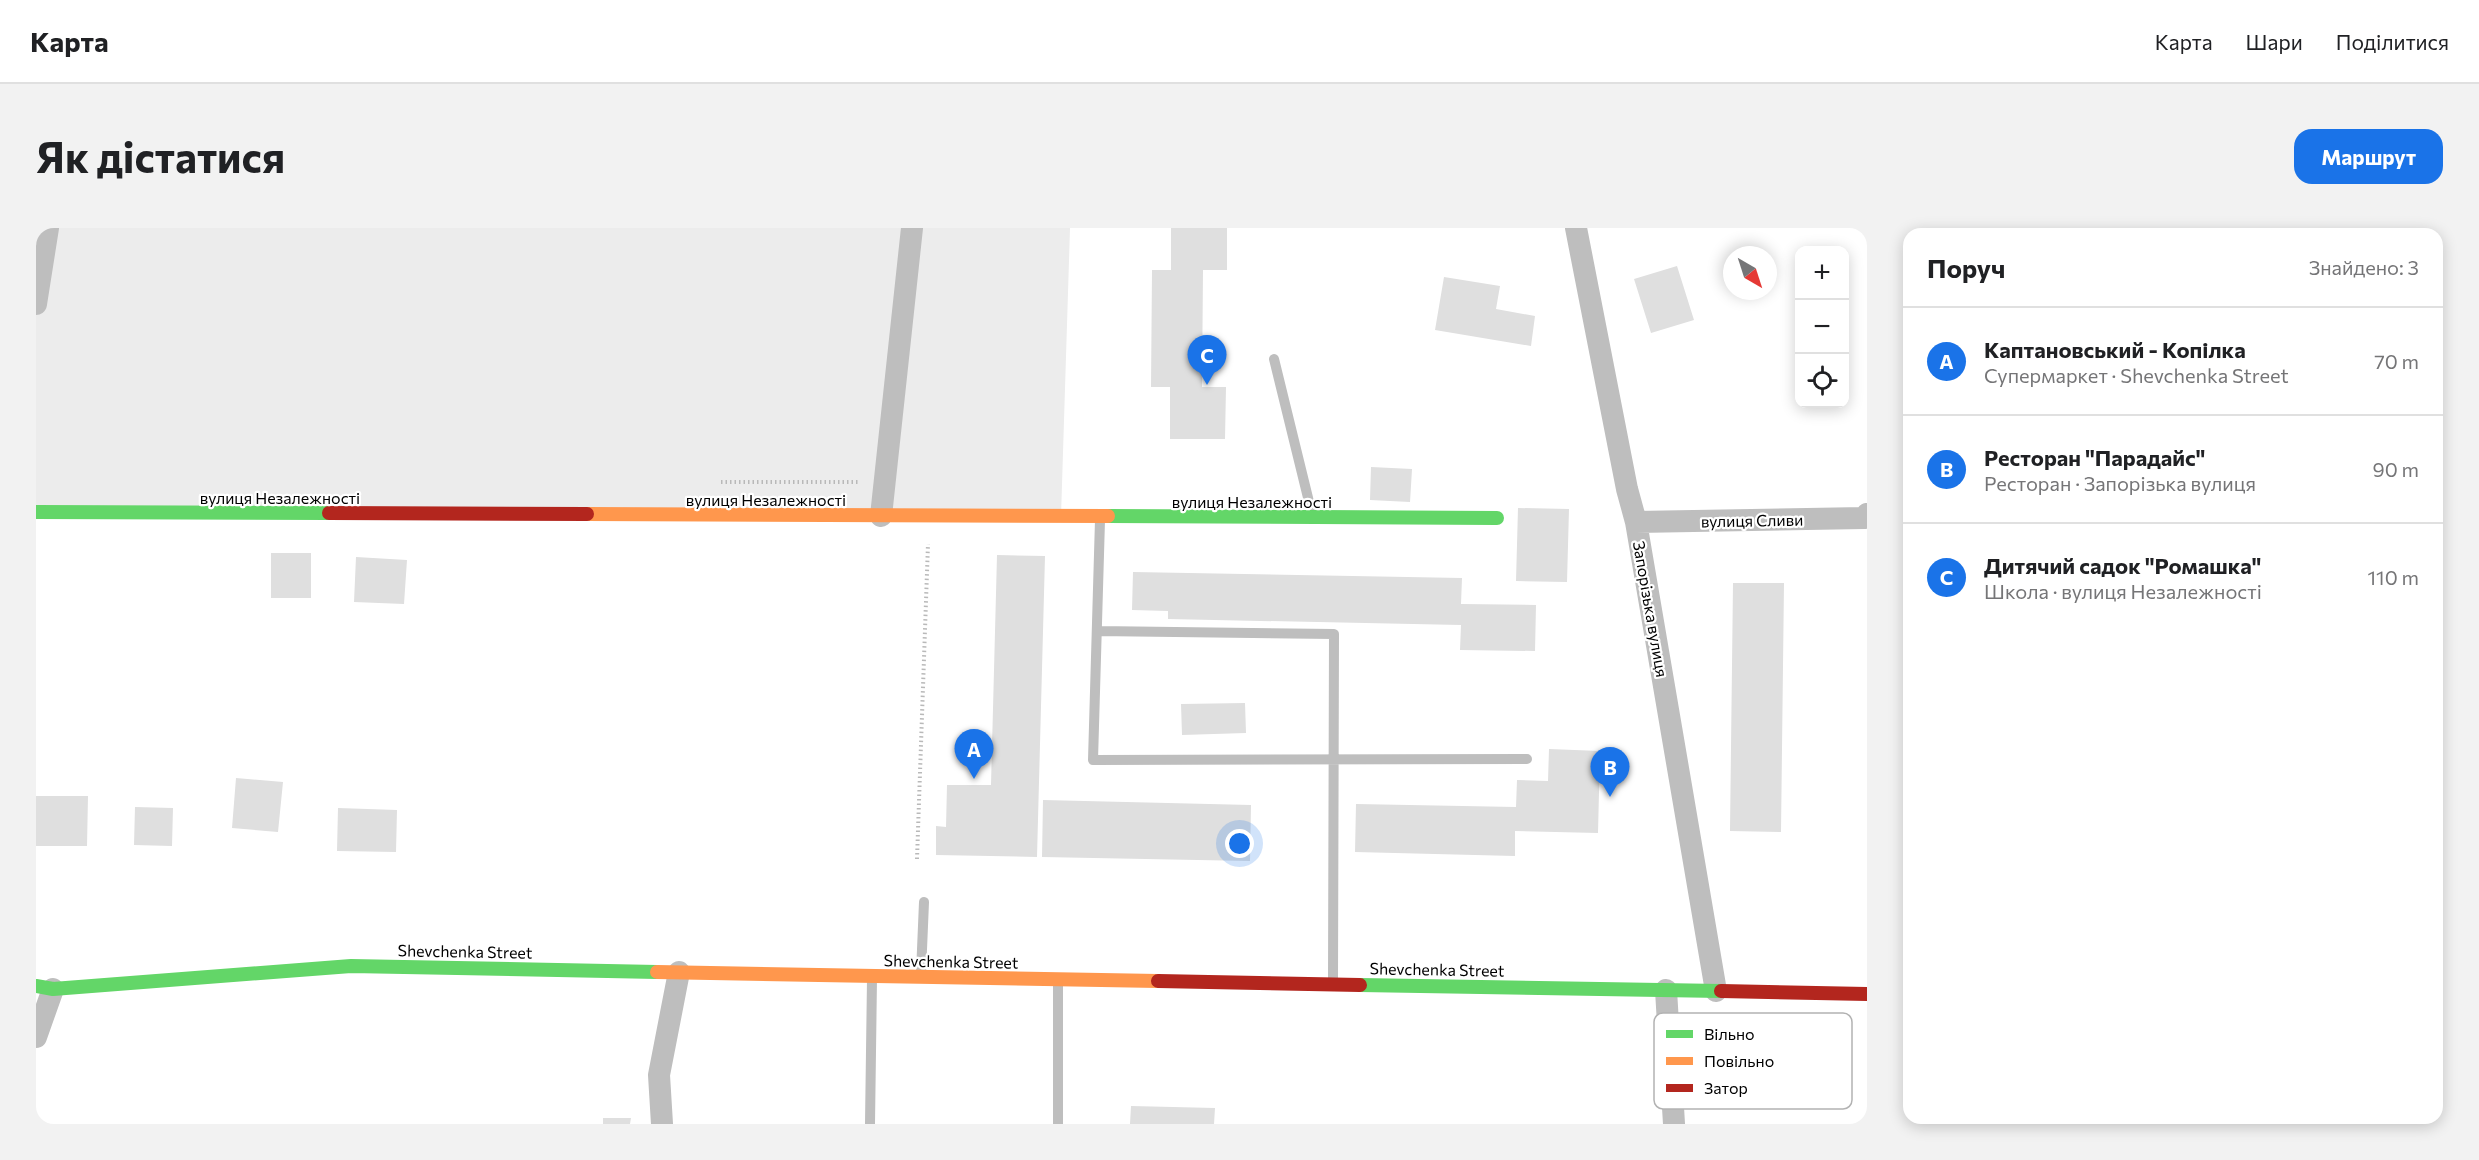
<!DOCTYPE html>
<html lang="uk">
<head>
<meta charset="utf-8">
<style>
  body { margin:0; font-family:Commissioner,sans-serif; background:#f2f2f2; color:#202124 }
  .controls { position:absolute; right:18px; top:18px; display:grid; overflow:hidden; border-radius:12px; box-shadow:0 3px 15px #0003 }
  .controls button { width:54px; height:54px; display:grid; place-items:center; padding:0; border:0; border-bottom:2px solid #e0e0e0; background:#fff; color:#202124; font:30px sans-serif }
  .compass { position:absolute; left:1687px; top:18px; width:54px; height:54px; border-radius:50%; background:#fff; box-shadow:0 3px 15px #0003; rotate:141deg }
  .you { position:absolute; left:1204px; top:616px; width:21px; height:21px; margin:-15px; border:4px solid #fff; border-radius:50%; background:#1a73e8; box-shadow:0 0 0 9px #1a73e833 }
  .badge { display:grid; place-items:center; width:39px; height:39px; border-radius:50%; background:#1a73e8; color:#fff; font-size:20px; font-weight:700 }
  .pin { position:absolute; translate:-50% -50px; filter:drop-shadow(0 2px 3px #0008) }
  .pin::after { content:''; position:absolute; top:32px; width:21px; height:18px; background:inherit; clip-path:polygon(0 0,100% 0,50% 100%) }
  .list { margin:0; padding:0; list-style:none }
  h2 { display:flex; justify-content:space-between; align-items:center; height:78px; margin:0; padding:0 24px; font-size:26px }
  h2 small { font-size:20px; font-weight:400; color:#757577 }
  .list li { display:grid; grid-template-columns:39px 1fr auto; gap:18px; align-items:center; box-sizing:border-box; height:108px; padding:0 24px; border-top:2px solid #e0e0e0 }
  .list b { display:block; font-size:22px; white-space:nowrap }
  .list p { margin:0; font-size:20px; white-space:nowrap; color:#757577 }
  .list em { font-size:20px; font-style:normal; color:#757577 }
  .icon { flex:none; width:33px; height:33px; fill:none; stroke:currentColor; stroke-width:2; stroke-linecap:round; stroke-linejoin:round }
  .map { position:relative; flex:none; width:1831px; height:896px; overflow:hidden; border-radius:18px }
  header { display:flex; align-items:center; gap:36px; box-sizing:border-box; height:84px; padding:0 30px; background:#fff; border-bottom:2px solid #e0e0e0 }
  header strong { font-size:28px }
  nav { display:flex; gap:33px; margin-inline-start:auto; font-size:21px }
  .intro { display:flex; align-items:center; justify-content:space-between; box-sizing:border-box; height:144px; padding:0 36px }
  h1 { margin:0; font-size:42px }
  .button { padding:15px 27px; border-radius:18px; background:#1a73e8; color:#fff; font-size:21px; font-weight:700 }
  main { display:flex; gap:36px; padding:0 36px }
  aside { flex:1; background:#fff; border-radius:18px; box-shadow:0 3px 15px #0003 }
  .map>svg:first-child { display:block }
  .green { fill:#ececec }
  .building { fill:#dfdfdf }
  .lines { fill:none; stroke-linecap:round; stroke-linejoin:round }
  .path { stroke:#b9b9b9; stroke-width:4; stroke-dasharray:1.5 3; stroke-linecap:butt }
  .lane { stroke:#bebebe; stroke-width:10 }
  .street { stroke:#bebebe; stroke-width:22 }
  .fast { stroke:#63d668; stroke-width:14 }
  .slow { stroke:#ff974d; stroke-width:14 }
  .jam { stroke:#b3261e; stroke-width:14 }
  .labels { text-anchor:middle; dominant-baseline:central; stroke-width:4.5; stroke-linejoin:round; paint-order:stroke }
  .street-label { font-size:16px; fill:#000; stroke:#fff }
  .key { fill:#fff; stroke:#b2b2b2; stroke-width:1.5 }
  .key-label { font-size:16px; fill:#000 }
</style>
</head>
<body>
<header>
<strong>Карта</strong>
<nav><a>Карта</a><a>Шари</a><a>Поділитися</a></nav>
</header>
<div class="intro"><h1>Як дістатися</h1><a class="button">Маршрут</a></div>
<main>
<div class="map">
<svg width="1831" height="896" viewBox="0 0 1831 896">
  <rect width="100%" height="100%" fill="#fff"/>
  <!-- green -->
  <path class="green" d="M12 0H1034L1025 289 0 284V76Z"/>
  <!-- building -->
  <path class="building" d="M1135 0H1191V42H1167L1166 159H1190L1189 211H1134V159H1115L1116 42H1135Z
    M1641 38 1658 92 1615 105 1598 51Z
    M1408 49 1464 58 1460 81 1499 88 1495 118 1399 102Z
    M1335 239 1376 241 1374 274 1334 272Z
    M1482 280 1533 281 1531 354 1480 353Z
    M235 325H275V370H235Z
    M961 327 1009 328 1001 629 900 627V598L910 599 911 557H955Z
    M320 329 371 332 368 376 318 374Z
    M1097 344 1426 350 1425 376 1500 377 1499 423 1424 422 1425 397 1132 391V383L1096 382Z
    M1697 355H1748L1745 604 1694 603Z
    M1209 475 1210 505 1146 507 1145 476Z
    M1513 521 1564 523 1562 605 1479 603V628L1319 624 1320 576 1480 579 1481 552 1512 553Z
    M200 550 247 554 242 604 196 600Z
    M0 568H52L51 618H0Z
    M1007 572 1215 577 1214 633 1006 629Z
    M99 579 137 580 136 618 98 617Z
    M302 580 361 582 360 624 301 623Z
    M1095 878 1179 880 1178 896H1094Z
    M567 890H595L594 896H567Z"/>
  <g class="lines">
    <!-- path -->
    <path class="path" d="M685 254H824
      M881 631 892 316"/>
    <!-- lane -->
    <path class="lane" d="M1238 131 1276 286
      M1064 292 1057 532 1491 531
      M1061 403 1298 406 1297 753
      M885 745 888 674
      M1022 754V896
      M834 896 836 751"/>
    <!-- street -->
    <path class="street" d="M1540 0 1591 261 1600 294 1680 763
      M0 76 12 0
      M845 288 876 0
      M1600 294 1828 290 1831 286
      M1630 762 1638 896
      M0 809 17 761
      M626 896 623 847 643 744"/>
    <!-- fast -->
    <path class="fast" d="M0 284 293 285
      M1072 288 1461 290
      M1324 757 1685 763
      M0 758 17 761 315 738 621 744"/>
    <!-- slow -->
    <path class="slow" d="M551 286 1072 288
      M621 744 1122 753"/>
    <!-- jam -->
    <path class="jam" d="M293 285 551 286
      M1122 753 1324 757
      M1685 763 1831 766"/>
  </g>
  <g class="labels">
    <!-- street labels -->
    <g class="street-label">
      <text x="244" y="269">вулиця Незалежності</text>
      <text x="730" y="271">вулиця Незалежності</text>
      <text x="1216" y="273">вулиця Незалежності</text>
      <text transform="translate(1716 292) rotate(-1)">вулиця Сливи</text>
      <text transform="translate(1615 381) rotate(80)">Запорізька вулиця</text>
      <text transform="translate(429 723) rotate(1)">Shevchenka Street</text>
      <text transform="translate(915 733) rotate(1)">Shevchenka Street</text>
      <text transform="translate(1401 741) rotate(1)">Shevchenka Street</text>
    </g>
  </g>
  <!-- legend -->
  <rect x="1618" y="785" width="198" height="96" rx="9" class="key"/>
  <rect x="1630" y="802" width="27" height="8" fill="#63d668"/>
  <rect x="1630" y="829" width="27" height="8" fill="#ff974d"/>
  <rect x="1630" y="856" width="27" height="8" fill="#b3261e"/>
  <g class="key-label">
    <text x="1668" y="812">Вільно</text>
    <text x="1668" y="839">Повільно</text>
    <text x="1668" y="866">Затор</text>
  </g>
</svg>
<div class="controls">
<button>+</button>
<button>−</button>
<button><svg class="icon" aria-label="locate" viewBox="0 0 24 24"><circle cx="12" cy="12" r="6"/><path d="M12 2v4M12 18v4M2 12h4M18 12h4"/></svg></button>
</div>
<svg class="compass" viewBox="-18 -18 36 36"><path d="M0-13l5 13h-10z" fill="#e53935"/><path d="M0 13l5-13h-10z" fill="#757577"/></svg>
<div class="you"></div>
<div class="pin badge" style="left:938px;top:551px">A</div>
<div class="pin badge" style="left:1574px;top:569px">B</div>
<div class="pin badge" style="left:1171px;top:157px">C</div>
</div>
<aside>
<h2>Поруч<small>Знайдено: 3</small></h2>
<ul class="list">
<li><span class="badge">A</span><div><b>Каптановський - Копілка</b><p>Супермаркет · Shevchenka Street</p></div><em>70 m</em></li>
<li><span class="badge">B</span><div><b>Ресторан &quot;Парадайс&quot;</b><p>Ресторан · Запорізька вулиця</p></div><em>90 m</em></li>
<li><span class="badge">C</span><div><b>Дитячий садок &quot;Ромашка&quot;</b><p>Школа · вулиця Незалежності</p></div><em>110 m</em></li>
</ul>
</aside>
</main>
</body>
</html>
